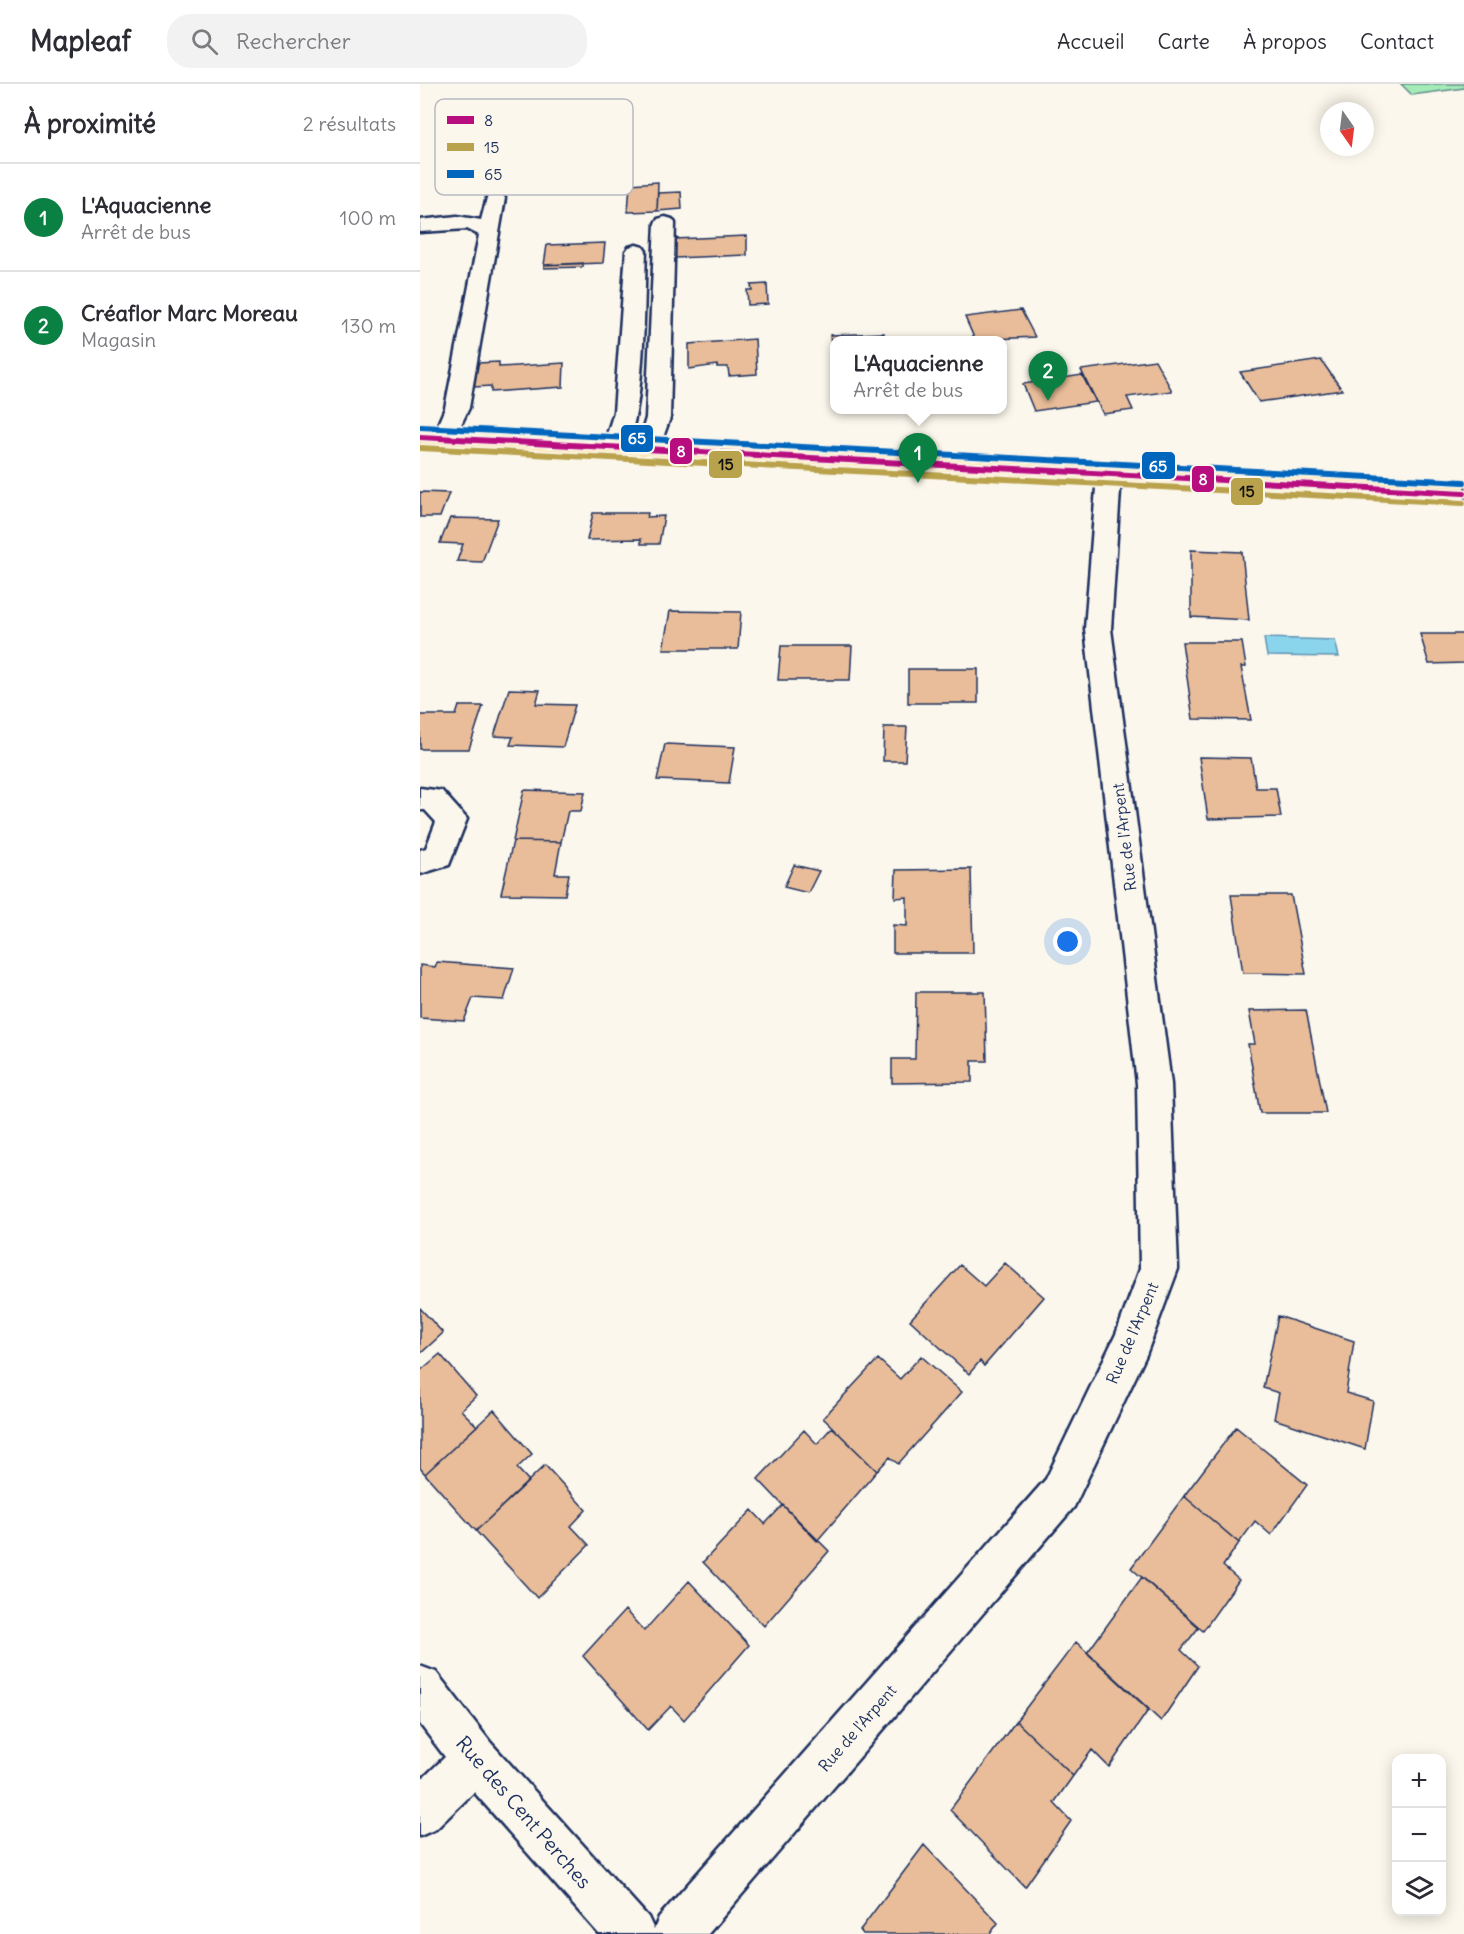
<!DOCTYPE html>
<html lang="fr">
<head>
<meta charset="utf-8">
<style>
  body { margin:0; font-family:Delius,sans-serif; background:#f2f2f3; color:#2b2b33 }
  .controls { position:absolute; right:18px; bottom:18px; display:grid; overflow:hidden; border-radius:12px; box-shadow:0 3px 15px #0003 }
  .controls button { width:54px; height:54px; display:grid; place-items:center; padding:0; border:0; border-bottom:2px solid #e1e1e2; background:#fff; color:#2b2b33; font:30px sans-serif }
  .compass { position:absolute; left:900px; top:18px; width:54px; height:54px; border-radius:50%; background:#fff; box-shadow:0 3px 15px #0003; rotate:166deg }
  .you { position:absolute; left:648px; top:858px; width:21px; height:21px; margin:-15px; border:4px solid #fff; border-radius:50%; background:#1a73e8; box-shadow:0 0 0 9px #1a73e833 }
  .badge { display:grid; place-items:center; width:39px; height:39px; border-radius:50%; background:#0b8043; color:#fff; font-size:20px; font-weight:700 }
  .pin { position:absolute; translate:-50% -50px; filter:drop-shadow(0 2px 3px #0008) }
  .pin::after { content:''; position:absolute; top:32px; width:21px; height:18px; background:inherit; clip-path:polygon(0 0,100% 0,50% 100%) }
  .popup { position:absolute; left:410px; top:252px; width:177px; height:78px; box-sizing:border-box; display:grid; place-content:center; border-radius:12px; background:#fff; filter:drop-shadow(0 2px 4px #0005); font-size:20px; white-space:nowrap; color:#7c7c81 }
  .popup b { font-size:22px; color:#2b2b33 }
  .popup::after { content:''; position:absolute; left:50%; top:100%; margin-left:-12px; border:12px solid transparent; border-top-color:#fff }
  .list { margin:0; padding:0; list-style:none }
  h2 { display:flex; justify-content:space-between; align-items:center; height:78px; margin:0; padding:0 24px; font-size:26px }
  h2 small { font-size:20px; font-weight:400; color:#7c7c81 }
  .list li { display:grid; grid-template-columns:39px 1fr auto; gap:18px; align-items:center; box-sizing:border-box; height:108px; padding:0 24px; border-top:2px solid #e1e1e2 }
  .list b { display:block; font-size:22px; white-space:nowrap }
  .list p { margin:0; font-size:20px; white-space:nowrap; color:#7c7c81 }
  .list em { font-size:20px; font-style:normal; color:#7c7c81 }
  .icon { flex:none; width:33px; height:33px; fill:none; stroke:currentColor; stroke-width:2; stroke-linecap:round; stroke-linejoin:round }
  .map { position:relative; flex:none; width:1044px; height:1850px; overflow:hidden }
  header { display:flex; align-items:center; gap:36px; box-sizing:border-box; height:84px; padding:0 30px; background:#fff; border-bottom:2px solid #e1e1e2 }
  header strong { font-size:28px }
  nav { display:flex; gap:33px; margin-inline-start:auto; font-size:21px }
  .search { width:420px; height:54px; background:#f2f2f3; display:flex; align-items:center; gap:15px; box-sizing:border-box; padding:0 21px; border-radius:24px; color:#7c7c81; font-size:22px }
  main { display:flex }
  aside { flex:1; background:#fff }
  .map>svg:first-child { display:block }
  .green { fill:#a4ebb8; stroke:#608d8b; stroke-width:1.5 }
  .water { fill:#8bd5ec; stroke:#5e93b3; stroke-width:1.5 }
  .building { fill:#e9bd99; stroke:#1b2f5e; stroke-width:1.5 }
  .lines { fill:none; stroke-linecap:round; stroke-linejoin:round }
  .minor-casing { stroke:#1b2f5e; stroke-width:5 }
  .major-casing { stroke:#1b2f5e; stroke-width:5 }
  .minor { fill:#fbf7ec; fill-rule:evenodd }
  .major { fill:#fedd96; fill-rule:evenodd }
  .bus-1-casing { stroke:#fbf7ec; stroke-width:10 }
  .bus-2-casing { stroke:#fbf7ec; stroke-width:10 }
  .bus-3-casing { stroke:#fbf7ec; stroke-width:10 }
  .bus-1 { stroke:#b80d7f; stroke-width:6 }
  .bus-2 { stroke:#b9a24c; stroke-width:6 }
  .bus-3 { stroke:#0065bd; stroke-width:6 }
  .labels { text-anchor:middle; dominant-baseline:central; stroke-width:4.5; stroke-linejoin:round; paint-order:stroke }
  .street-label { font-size:16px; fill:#1b2f5e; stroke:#fbf7ec }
  .near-street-label { font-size:20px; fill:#1b2f5e; stroke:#fbf7ec }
  .key { fill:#fbf7ec; stroke:#b8bbc1; stroke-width:1.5 }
  .key-label { font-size:16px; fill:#1b2f5e }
  .line-badge { stroke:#fbf7ec; stroke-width:2 }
  .badge-label { font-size:16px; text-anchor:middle; font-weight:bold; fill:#fff }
  .pale-badge-label { font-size:16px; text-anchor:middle; font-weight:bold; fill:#111 }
</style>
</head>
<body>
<header>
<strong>Mapleaf</strong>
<div class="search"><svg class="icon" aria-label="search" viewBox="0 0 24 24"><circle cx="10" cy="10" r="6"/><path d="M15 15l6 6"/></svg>Rechercher</div>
<nav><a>Accueil</a><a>Carte</a><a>À propos</a><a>Contact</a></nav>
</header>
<main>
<aside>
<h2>À proximité<small>2 résultats</small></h2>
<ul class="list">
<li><span class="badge">1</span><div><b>L'Aquacienne</b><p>Arrêt de bus</p></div><em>100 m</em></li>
<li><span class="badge">2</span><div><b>Créaflor Marc Moreau</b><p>Magasin</p></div><em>130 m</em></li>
</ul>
</aside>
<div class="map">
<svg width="1044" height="1850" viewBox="0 0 1044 1850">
  <rect width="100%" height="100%" fill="#fbf7ec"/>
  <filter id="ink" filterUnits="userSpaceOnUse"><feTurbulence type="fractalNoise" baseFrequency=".0167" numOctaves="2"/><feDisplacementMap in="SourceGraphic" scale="12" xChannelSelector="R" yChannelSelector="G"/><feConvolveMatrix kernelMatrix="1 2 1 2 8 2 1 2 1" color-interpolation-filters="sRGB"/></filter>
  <g filter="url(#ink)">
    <!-- green -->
    <path class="green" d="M981 0H1044V4L992 11Z"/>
    <!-- water -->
    <path class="water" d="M844 554 915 556 919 573 847 572Z"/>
    <!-- building -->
    <path class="building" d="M238 98 237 127 208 128 210 100Z
      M261 108 262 125 237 127 238 109Z
      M327 152V171L254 174V155Z
      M185 159 183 179 124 181 127 161Z
      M163 179V183L124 184V181Z
      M347 200 348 220 328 221 327 206H332L331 201Z
      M601 226 615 253 555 256 545 233Z
      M464 249V256H414V272H412L410 251Z
      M335 255 337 290 309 292 308 283H297V281L269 285V260Z
      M735 276 752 307 707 313 713 326 683 330 661 286Z
      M901 276 922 306 839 318 820 288Z
      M79 278V283L144 279 143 303 71 308V302L54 303 57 279Z
      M662 291 676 318 614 327 603 300Z
      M0 408 29 409 20 433H0Z
      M173 429H228L227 433 244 432 239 460H221V455L167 456Z
      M30 434 78 435 62 478 37 477 43 460 20 459Z
      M771 466 822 468 829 536 771 533Z
      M250 527 321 528 318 565H243Z
      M1000 550H1044V579L1009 580Z
      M762 558H822L826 583H821L831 636 773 635Z
      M361 562H432L430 596H358Z
      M488 585H558V619H488Z
      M89 605 120 606 116 620 155 621 143 663 90 661 93 653 74 652Z
      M39 622H63L49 665H0V631H36Z
      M464 643H487L485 677H463Z
      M245 660 315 663 309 699 237 696Z
      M779 673 831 674 836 704H856L861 733 788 735Z
      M104 706 165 708 161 727H148L141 758 93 757Z
      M93 757 141 758 135 790H149L145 811 81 810Z
      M374 781 399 787 388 809 364 803Z
      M551 785 553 869H473V841L487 842V813L475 814 476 786Z
      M811 811H871L886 890 823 889Z
      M17 878 94 884 84 916 53 914 44 937 0 934V881L15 883Z
      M496 908H565L567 977H552V998L472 999V975H495Z
      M886 926 906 1029H840L828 960H835L829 927Z
      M585 1179 624 1213 564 1282 560 1277 549 1290 490 1236 540 1181 564 1202Z
      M0 1224 23 1249 0 1270Z
      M858 1232 934 1257 926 1309 953 1317 945 1365 854 1335 859 1309 843 1304Z
      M20 1270 56 1312 41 1326 57 1342 5 1390 0 1384V1287Z
      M501 1272 542 1308 478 1380 470 1373 457 1387 403 1334 458 1275 480 1295Z
      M74 1326 112 1370 97 1384 109 1397 56 1447 5 1390Z
      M412 1343 457 1387 397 1457 338 1395 384 1346 397 1360Z
      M816 1343 887 1401 851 1451 835 1437 819 1459 764 1412Z
      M125 1381 166 1426 151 1442 169 1461 117 1514 56 1447Z
      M764 1412 819 1459 803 1482 819 1496 783 1547 711 1484Z
      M363 1421 409 1467 344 1542 283 1478 332 1426 345 1440Z
      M722 1493 779 1543 761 1566 778 1582 741 1637 667 1569Z
      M269 1497 329 1561 264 1636 251 1622 228 1646 163 1572 205 1526 224 1547Z
      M656 1558 729 1625 689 1683 672 1666 653 1692 596 1637Z
      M596 1637 653 1692 634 1719 651 1737 605 1803 530 1726Z
      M504 1761 578 1839 570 1850H443L440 1846Z"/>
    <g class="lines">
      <defs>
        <path id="minor" d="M75 108 82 110 85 114 49 324 32 359 24 361 16 359 12 354 25 324 59 151 47 145 0 148V136L37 132 61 136 68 110Z
          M245 133 252 135 255 139 250 334 237 370 229 372 221 370 217 365 226 334 235 139 238 135Z
          M216 161 223 163 226 167C224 212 226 335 203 368L195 370 187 368 183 363 194 328 206 167 209 163Z
          M689 383 698 386 701 391 691 545 751 1000 758 1185 726 1271 654 1423 288 1850H179L54 1708 16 1745 0 1752V1697L25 1673 0 1640V1582L16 1588 71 1659 228 1833 234 1846 239 1833 626 1395 696 1250 720 1185 717 1000 665 545 677 391 680 386Z
          M0 704 22 707 47 735 29 781 0 790V766L6 764 16 738 5 726H0Z"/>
        <path id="major" d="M0 346 1044 401V417L0 360Z"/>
      </defs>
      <!-- minor casing -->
      <use href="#minor" class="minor-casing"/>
      <!-- major casing -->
      <use href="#major" class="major-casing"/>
      <!-- minor -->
      <use href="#minor" class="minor"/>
      <!-- major -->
      <use href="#major" class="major"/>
      <defs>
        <path id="bus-1" d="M0 353 1044 409"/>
        <path id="bus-2" d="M0 364 1043 419"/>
        <path id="bus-3" d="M1 343 1044 398"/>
      </defs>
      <!-- bus-1 casing -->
      <use href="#bus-1" class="bus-1-casing"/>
      <!-- bus-2 casing -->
      <use href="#bus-2" class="bus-2-casing"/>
      <!-- bus-3 casing -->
      <use href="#bus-3" class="bus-3-casing"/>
      <!-- bus-1 -->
      <use href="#bus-1" class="bus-1"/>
      <!-- bus-2 -->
      <use href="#bus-2" class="bus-2"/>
      <!-- bus-3 -->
      <use href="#bus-3" class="bus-3"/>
    </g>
  </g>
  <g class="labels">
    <!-- street labels -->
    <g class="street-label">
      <text transform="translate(704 753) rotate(-97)">Rue de l'Arpent</text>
      <text transform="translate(712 1249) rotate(-67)">Rue de l'Arpent</text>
      <text transform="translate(437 1644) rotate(-49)">Rue de l'Arpent</text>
    </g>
    <!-- near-street labels -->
    <g class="near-street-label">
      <text transform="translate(104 1728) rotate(49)">Rue des Cent Perches</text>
    </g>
  </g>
  <!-- legend -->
  <rect x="15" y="15" width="198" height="96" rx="9" class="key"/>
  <rect x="27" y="32" width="27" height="8" fill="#b80d7f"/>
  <rect x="27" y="59" width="27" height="8" fill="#b9a24c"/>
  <rect x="27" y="86" width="27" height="8" fill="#0065bd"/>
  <g class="key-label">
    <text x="64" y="42">8</text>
    <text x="64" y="69">15</text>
    <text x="64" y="96">65</text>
  </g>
  <g class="line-badge">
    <rect x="200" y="340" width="34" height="29" rx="6" fill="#0065bd"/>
    <rect x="249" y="353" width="24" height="28" rx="6" fill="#b80d7f"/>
    <rect x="288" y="366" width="35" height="29" rx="6" fill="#b9a24c"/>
    <rect x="721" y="367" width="35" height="29" rx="6" fill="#0065bd"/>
    <rect x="771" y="381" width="24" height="28" rx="6" fill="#b80d7f"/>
    <rect x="810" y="393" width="34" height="29" rx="6" fill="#b9a24c"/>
  </g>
  <g class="badge-label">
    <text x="217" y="360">65</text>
    <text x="261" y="373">8</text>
    <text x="738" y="388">65</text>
    <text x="783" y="401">8</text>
  </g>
  <g class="pale-badge-label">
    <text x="306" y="386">15</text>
    <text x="827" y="413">15</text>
  </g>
</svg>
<div class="controls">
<button>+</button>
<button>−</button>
<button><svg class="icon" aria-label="layers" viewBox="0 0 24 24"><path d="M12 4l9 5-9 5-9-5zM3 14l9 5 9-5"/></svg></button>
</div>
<svg class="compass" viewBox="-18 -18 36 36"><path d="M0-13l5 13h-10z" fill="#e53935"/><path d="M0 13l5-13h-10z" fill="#7c7c81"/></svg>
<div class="you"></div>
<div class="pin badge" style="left:498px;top:399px">1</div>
<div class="popup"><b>L'Aquacienne</b>Arrêt de bus</div>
<div class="pin badge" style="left:628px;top:317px">2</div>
</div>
</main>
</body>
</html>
